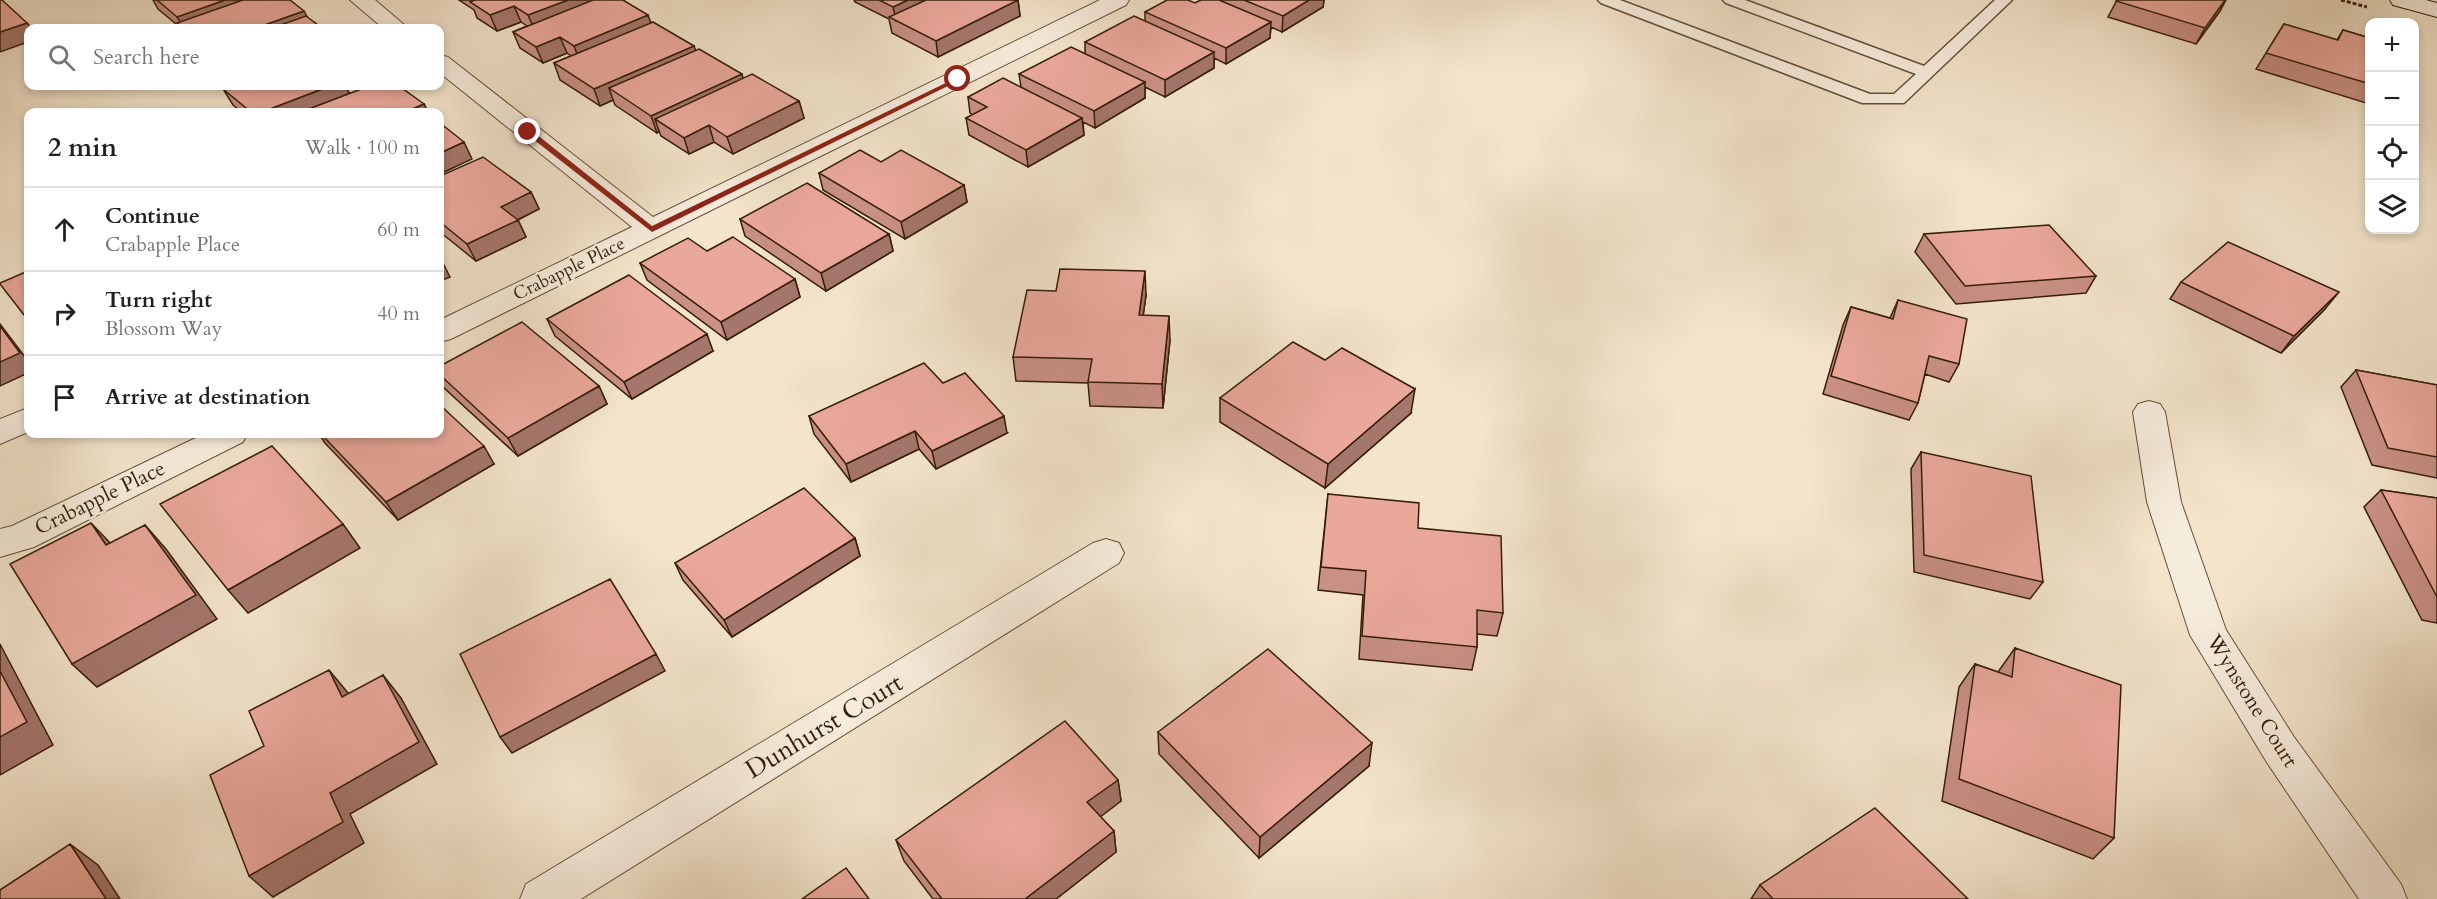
<!DOCTYPE html>
<html lang="en">
<head>
<meta charset="utf-8">
<style>
  body { margin:0; font-family:Cardo,serif; background:#f2f2f2; color:#202124 }
  .controls { position:absolute; right:18px; top:18px; display:grid; overflow:hidden; border-radius:12px; box-shadow:0 3px 9px #0003 }
  .controls button { width:54px; height:54px; display:grid; place-items:center; padding:0; border:0; border-bottom:2px solid #e0e0e0; background:#fff; color:#202124; font:30px sans-serif }
  .stop { position:absolute; width:18px; height:18px; margin:-14px; border:4px solid #8f2418; border-radius:50%; background:#fff }
  .stop.end { background:#8f2418; border-color:#fff; box-shadow:0 2px 6px #0008 }
  .list { margin:0; padding:0; list-style:none }
  h2 { display:flex; justify-content:space-between; align-items:center; height:78px; margin:0; padding:0 24px; font-size:26px }
  h2 small { font-size:20px; font-weight:400; color:#757577 }
  .list li { display:grid; grid-template-columns:39px 1fr auto; gap:18px; align-items:center; box-sizing:border-box; height:84px; padding:0 24px; border-top:2px solid #e0e0e0 }
  .list b { display:block; font-size:22px; white-space:nowrap }
  .list p { margin:0; font-size:20px; white-space:nowrap; color:#757577 }
  .list em { font-size:20px; font-style:normal; color:#757577 }
  .icon { flex:none; width:33px; height:33px; fill:none; stroke:currentColor; stroke-width:2; stroke-linecap:round; stroke-linejoin:round }
  .map { position:relative; flex:none; width:2437px; height:899px; overflow:hidden }
  .search { position:absolute; background:#fff; box-shadow:0 3px 9px #0003; left:24px; top:24px; width:420px; height:66px; display:flex; align-items:center; gap:15px; box-sizing:border-box; padding:0 21px; border-radius:12px; color:#757577; font-size:22px }
  .panel { position:absolute; background:#fff; box-shadow:0 3px 9px #0003; left:24px; top:108px; width:420px; height:330px; border-radius:12px }
  .map>svg:first-child { display:block }
  .lines { fill:none; stroke-linecap:round; stroke-linejoin:round }
  .lane-casing { stroke:#654f39; stroke-width:3 }
  .street-casing { stroke:#654f39; stroke-width:2 }
  .secondary-casing { stroke:#361d08; stroke-width:2 }
  .path { stroke:#361d08; stroke-width:3; stroke-dasharray:4 2; stroke-linecap:butt }
  .lane { fill:#f7eddd; fill-rule:evenodd }
  .street { fill:#f7eddd; fill-rule:evenodd }
  .secondary { fill:#f7eddd; fill-rule:evenodd }
  .wall { fill:#c99085; stroke:#361d08; stroke-width:1.5 }
  .shaded-wall { fill:#a4766c; stroke:#361d08; stroke-width:1.5 }
  .building { fill:#eaa89b; stroke:#361d08; stroke-width:1.5 }
  .route { fill:#8f2418 }
  .labels { text-anchor:middle; dominant-baseline:central; stroke-width:4.5; stroke-linejoin:round; paint-order:stroke }
  .far-street-label { font-size:18px; fill:#361d08; stroke:#f7eddd }
  .street-label { font-size:21px; fill:#361d08; stroke:#f7eddd }
  .near-street-label { font-size:26px; fill:#361d08; stroke:#f7eddd }
</style>
</head>
<body>
<div class="map">
<svg width="2437" height="899" viewBox="0 0 2437 899">
  <rect width="100%" height="100%" fill="#f3e4cb"/>
  <filter id="stains"><feTurbulence type="fractalNoise" baseFrequency=".00333" numOctaves="4"/><feColorMatrix values="0 0 0 0 .2 0 0 0 0 .09 0 0 0 0 .02 0 0 0 .5 -.17"/></filter>
  <radialGradient id="worn" r=".72"><stop offset=".6" stop-color="#630" stop-opacity="0"/><stop offset="1" stop-color="#630" stop-opacity=".3"/></radialGradient>
  <g class="lines">
    <defs>
      <path id="lane" d="M1598 0H1620L1870 94H1894L1916 74 1726 3 1723 0H1745L1924 66 1995 0H2012L1904 103H1862L1601 3Z"/>
      <path id="street" d="M350 0H375L408 28H383Z
        M1100 0H1129L1126 5 451 339 440 342V320L632 227 440 73V55L448 57 653 217Z
        M2149 401 2160 404 2165 412 2181 502 2226 630 2294 737 2401 884 2407 899H2359L2266 761 2190 635 2147 502 2133 412 2138 404Z
        M28 408V432L0 444V419Z
        M204 434H247L243 442 34 547 0 557V529L12 526Z
        M1106 539 1119 543 1124 553 1119 563 581 899H520L526 884 1093 543Z"/>
      <path id="secondary" d="M2390 0H2426L2437 3V17L2393 5Z"/>
    </defs>
    <!-- lane casing -->
    <use href="#lane" class="lane-casing"/>
    <!-- street casing -->
    <use href="#street" class="street-casing"/>
    <!-- secondary casing -->
    <use href="#secondary" class="secondary-casing"/>
    <!-- path -->
    <path class="path" d="M2341 0 2367 7"/>
    <!-- lane -->
    <use href="#lane" class="lane"/>
    <!-- street -->
    <use href="#street" class="street"/>
    <!-- secondary -->
    <use href="#secondary" class="secondary"/>
  </g>
  <!-- wall -->
  <path class="wall" d="M153 0H290L308 18 322 28H181L158 9Z
    M459 0H623L651 22 694 46 695 50 743 78 799 101 804 118 733 154 714 142 689 154 661 136 659 131 657 133 615 105 613 100 600 106 560 80 554 63 571 56 567 53 543 63 520 48 513 32 527 26 521 22 497 31 477 18 474 10Z
    M854 0H1018L1020 16 938 57 892 33 889 19 855 2Z
    M1201 0H1324L1323 7 1282 32 1271 27 1270 38 1226 64 1214 58V68L1165 97 1145 87V98L1095 128 1083 122 1084 135 1028 167 969 135 966 118 973 115 970 113 968 97 1021 87 1019 74 1085 54V42L1145 21V12L1195 3Z
    M2117 0H2226L2220 11 2196 44 2108 17Z
    M2284 24 2337 40 2343 30 2370 38V98L2366 103 2256 69Z
    M232 86H349L346 87 349 93 424 104 428 112H242L233 105 223 89Z
    M881 162 964 185 967 202 905 239 823 190 819 173Z
    M440 176 531 192 539 209 518 220 526 237 476 261 440 232Z
    M740 219 889 234 893 251 826 291 745 236Z
    M1924 234 2096 276 2086 293 1956 304 1915 252Z
    M707 251 795 279 800 297 727 340 647 280 640 263Z
    M2181 282 2325 309 2281 353 2170 299Z
    M1146 295 1143 316 1170 340 1163 408 1090 406 1088 383 1016 381 1013 357Z
    M1898 300 1959 364 1949 382 1925 374 1918 403 1909 420 1823 394 1843 325 1851 307 1890 318Z
    M547 319 713 351 632 399 555 336Z
    M440 366 599 386 607 404 518 456 443 387 440 380Z
    M2356 370 2437 385V478L2372 465 2341 387Z
    M1220 398 1411 413 1325 488 1220 422Z
    M809 416 1007 433 936 469 919 449 851 482 814 434Z
    M319 434H440L494 464 398 520 325 443Z
    M1921 452 2043 582 2030 599 1914 572 1911 469Z
    M2381 490 2437 498V623L2422 620 2364 507Z
    M1328 494 1418 528 1503 613 1497 636 1477 634V647L1472 670 1359 659 1363 595 1318 590Z
    M855 538 860 556 732 637 683 580 675 563Z
    M2015 648 2114 838 2093 859 1942 801 1959 687 1975 664 1998 672Z
    M1158 732 1369 766 1259 858 1159 754Z
    M1118 780 1121 801 1100 817 1114 831 1116 852 1056 899H933L904 861 896 840Z
    M1760 885 1968 899H1751Z"/>
  <!-- shaded-wall -->
  <path class="shaded-wall" d="M225 0H272L184 28 177 17Z
    M568 0H614L535 31 528 15Z
    M908 0H945L896 21 893 7Z
    M1018 0 1020 16 938 57 936 41Z
    M1309 0H1324L1323 7 1282 32 1283 16Z
    M2225 0 2220 11 2196 44 2205 28Z
    M514 6 521 22 497 31 490 15Z
    M304 11 313 27 309 28H256Z
    M648 15 654 31 580 62 574 46Z
    M1271 22 1270 38 1226 64V48Z
    M27 23 31 28H28V42L0 52V32Z
    M560 37 567 53 543 63 536 47Z
    M694 46 699 62 609 88 613 100 600 106 594 89Z
    M1214 52V68L1165 97V80Z
    M742 74 746 91 655 119 659 131 657 133 651 116Z
    M1145 82V98L1095 128 1094 111Z
    M330 86H349L346 87 351 97 313 112H262Z
    M799 101 804 118 733 154 727 137Z
    M424 104 428 112H405Z
    M1082 118 1084 135 1028 167 1026 150Z
    M709 125 714 142 689 154 684 138Z
    M464 142 472 159 440 174V153Z
    M964 185 967 202 905 239 901 222Z
    M531 192 539 209 509 224 501 207Z
    M518 220 526 237 476 261 467 244Z
    M889 234 893 251 826 291 821 273Z
    M441 259 450 277 440 281V260Z
    M1145 271 1146 295 1140 339 1139 315Z
    M795 279 800 297 727 340 721 322Z
    M2339 292 2325 309 2281 353 2294 336Z
    M1169 316 1170 340 1163 408 1162 384Z
    M0 324 28 361V373L0 386Z
    M707 334 713 351 632 399 624 382Z
    M599 386 607 404 518 456 508 438Z
    M1415 389 1411 413 1325 488 1328 464Z
    M1004 416 1007 433 936 469 932 451Z
    M915 431 919 449 851 482 846 464Z
    M484 446 494 464 398 520 386 502Z
    M91 523 113 546 106 545Z
    M343 524 360 548 248 613 228 590Z
    M145 525 166 549 217 619 97 687 72 664Z
    M855 538 860 556 732 637 724 620Z
    M0 644 53 745 0 775Z
    M656 654 665 671 512 753 500 737Z
    M329 670 348 693 361 720 342 697Z
    M383 675 401 698 437 764 350 814 364 843 273 897 249 876 330 793Z
    M1372 743 1369 766 1259 858 1260 837Z
    M1118 780 1121 801 1091 824 1087 802Z
    M1114 831 1116 852 1056 899H1025Z
    M70 844 98 865 120 899H106Z"/>
  <!-- building -->
  <path class="building" d="M0 0H2L27 23 0 32Z
    M157 0H225L177 17Z
    M243 0H290L304 11 256 28H184L177 23Z
    M475 0H568L528 15 514 6 490 15 470 2Z
    M593 0H623L648 15 574 46 560 37 536 47 513 32Z
    M879 0H908L893 7Z
    M926 0H1018L936 41 889 17Z
    M1167 0H1188L1195 3 1201 0H1219L1271 22 1226 48 1145 12Z
    M1244 0H1309L1283 16Z
    M2117 0H2225L2205 28 2116 1Z
    M306 16 322 28H272Z
    M1134 16 1214 52 1165 80 1085 42Z
    M653 22 694 46 594 89 554 63Z
    M2284 24 2338 40 2343 30 2370 38V84L2266 53Z
    M1071 47 1145 82 1094 111 1019 74Z
    M699 49 742 74 651 116 609 88Z
    M752 74 799 101 727 137 709 125 684 138 655 119Z
    M1003 78 1082 118 1026 150 966 118 987 107 968 97Z
    M232 86H330L262 112H251L223 89Z
    M369 86H399L424 104 405 112H301Z
    M440 123 464 142 440 153Z
    M860 150 881 162 901 150 964 185 901 222 819 173Z
    M483 157 531 192 501 207 518 220 467 244 440 222V176Z
    M807 183 889 234 821 273 740 219Z
    M2049 225 2096 276 1965 286 1924 234Z
    M733 237 795 279 721 322 640 263 688 238 707 251Z
    M2228 242 2339 292 2294 336 2181 282Z
    M1060 269 1145 271 1139 315 1169 316 1162 384 1088 382 1092 359 1013 357 1027 290 1056 291Z
    M28 271V320L0 284V283Z
    M629 275 707 334 624 382 547 319Z
    M1898 300 1967 319 1959 364 1929 356 1918 403 1831 376 1851 307 1893 319Z
    M522 322 599 386 508 438 440 375V366Z
    M0 326 20 353 0 362Z
    M1293 342 1325 360 1342 348 1415 389 1328 464 1220 398Z
    M924 363 943 383 965 373 1004 416 932 451 915 431 846 464 809 416Z
    M2356 370 2437 385V457L2388 448Z
    M440 405 484 446 386 502 321 434H440Z
    M272 446 343 524 228 590 160 504Z
    M1921 452 2031 476 2043 582 1924 555Z
    M804 488 855 538 724 620 675 563Z
    M2381 490 2437 498V597Z
    M1328 494 1419 503 1418 528 1501 536 1503 613 1477 610V647L1362 636 1366 571 1321 567Z
    M91 523 106 545 145 525 196 595 72 664 10 564Z
    M610 579 656 654 500 737 460 654Z
    M2015 648 2121 685 2114 838 1959 779 1975 664 2012 677Z
    M1268 649 1372 743 1260 837 1158 732Z
    M329 670 342 697 383 675 419 742 330 793 343 822 249 876 210 775 264 746 249 711Z
    M0 671 27 722 0 737Z
    M1065 721 1118 780 1087 802 1114 831 1025 899H942L896 840Z
    M1875 808 1968 899H1773L1760 885Z
    M70 844 106 899H0V890Z
    M846 868 869 899H802Z"/>
  <!-- route -->
  <path class="route" d="M956 78 962 79 652 232 524 132 531 130 652 226Z"/>
  <g class="labels">
    <!-- far-street labels -->
    <g class="far-street-label">
      <text transform="translate(569 269) rotate(-26)">Crabapple Place</text>
    </g>
    <!-- street labels -->
    <g class="street-label">
      <text transform="translate(100 498) rotate(-26)">Crabapple Place</text>
      <text transform="translate(2252 701) rotate(58)">Wynstone Court</text>
    </g>
    <!-- near-street labels -->
    <g class="near-street-label">
      <text transform="translate(824 726) rotate(-31)">Dunhurst Court</text>
    </g>
  </g>
  <rect width="100%" height="100%" filter="url(#stains)"/>
  <rect width="100%" height="100%" fill="url(#worn)"/>
</svg>
<div class="controls">
<button>+</button>
<button>−</button>
<button><svg class="icon" aria-label="locate" viewBox="0 0 24 24"><circle cx="12" cy="12" r="6"/><path d="M12 2v4M12 18v4M2 12h4M18 12h4"/></svg></button>
<button><svg class="icon" aria-label="layers" viewBox="0 0 24 24"><path d="M12 4l9 5-9 5-9-5zM3 14l9 5 9-5"/></svg></button>
</div>
<div class="stop" style="left:958px;top:79px"></div>
<div class="stop end" style="left:528px;top:132px"></div>
<div class="search"><svg class="icon" aria-label="search" viewBox="0 0 24 24"><circle cx="10" cy="10" r="6"/><path d="M15 15l6 6"/></svg>Search here</div>
<section class="panel">
<h2>2 min<small>Walk · 100 m</small></h2>
<ul class="list">
<li><svg class="icon" aria-label="ahead" viewBox="0 0 24 24"><path d="M12 20V5M6 11l6-6 6 6"/></svg><div><b>Continue</b><p>Crabapple Place</p></div><em>60 m</em></li>
<li><svg class="icon" aria-label="right" viewBox="0 0 24 24"><path d="M7 20v-9h11M14 6l5 5-5 5"/></svg><div><b>Turn right</b><p>Blossom Way</p></div><em>40 m</em></li>
<li><svg class="icon" aria-label="arrive" viewBox="0 0 24 24"><path d="M6 21V4h12l-3 4 3 4H6"/></svg><div><b>Arrive at destination</b></div></li>
</ul>
</section>
</div>
</body>
</html>
